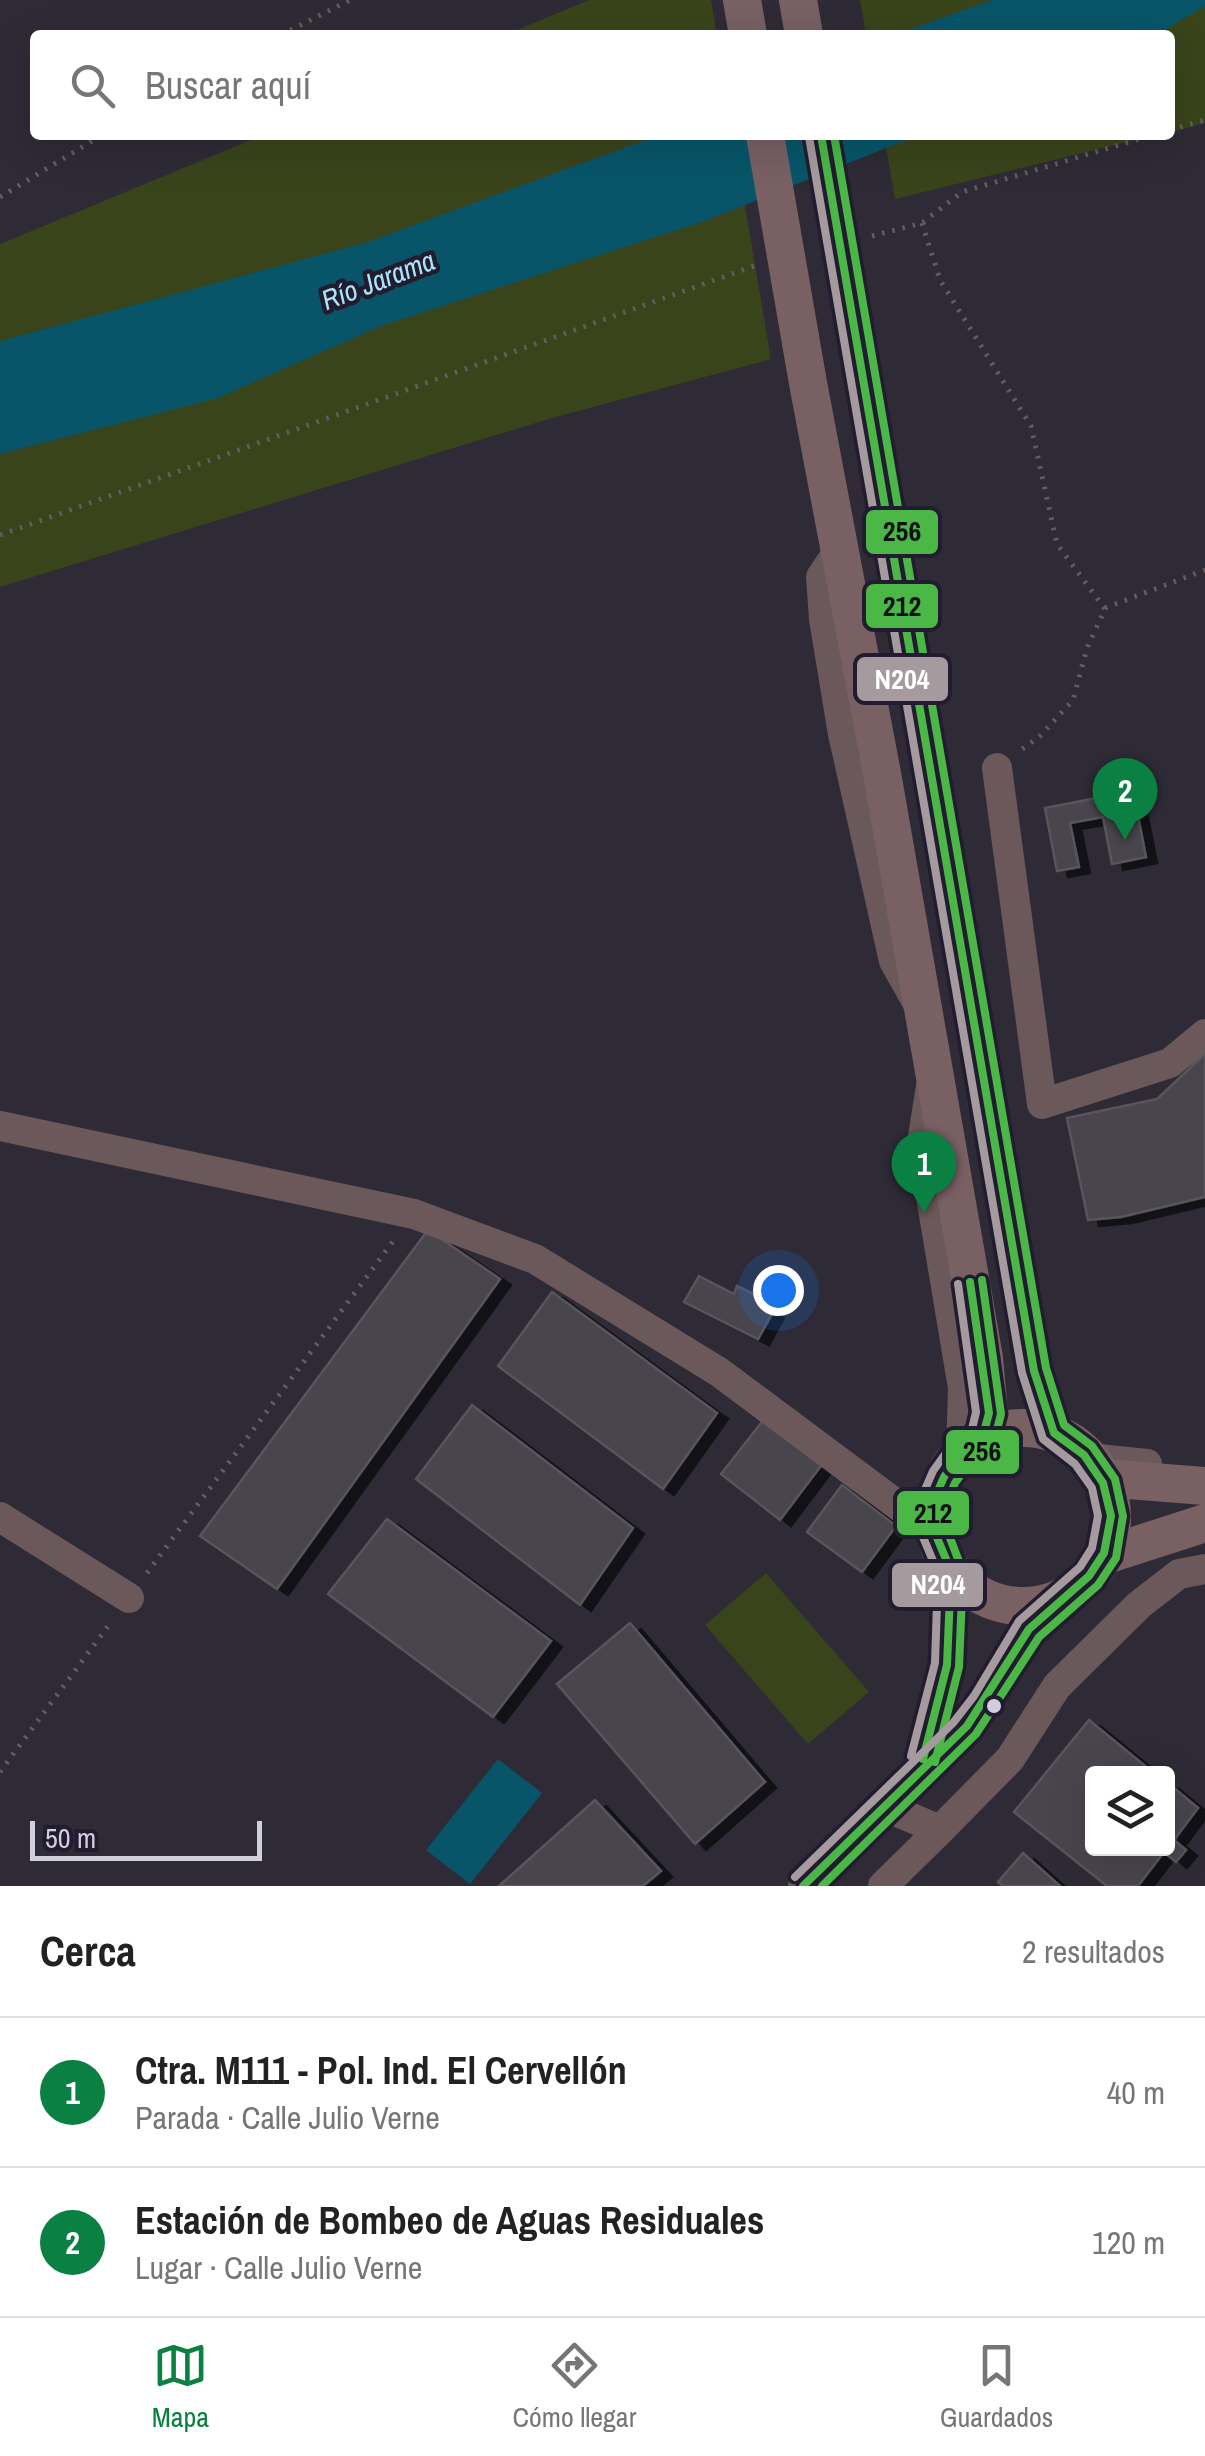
<!DOCTYPE html>
<html lang="es">
<head>
<meta charset="utf-8">
<style>
  body { margin:0; font-family:"Archivo Narrow",sans-serif; background:#f2f2f2; color:#222 }
  .controls { position:absolute; right:30px; bottom:30px; display:grid; overflow:hidden; border-radius:10px; box-shadow:0 10px 40px #0002 }
  .controls button { width:90px; height:90px; display:grid; place-items:center; padding:0; border:0; border-bottom:2px solid #e0e0e0; background:#fff; color:#222; font:50px sans-serif }
  .scale { position:absolute; left:30px; bottom:25px; width:232px; box-sizing:border-box; padding-left:10px; border:5px solid #d2cfdd; border-top:0; font-size:28px; line-height:35px; white-space:nowrap; color:#d2cfdd; -webkit-text-stroke:8px #221c30; paint-order:stroke }
  .you { position:absolute; left:778px; top:1290px; width:35px; height:35px; margin:-25px; border:8px solid #fff; border-radius:50%; background:#1a73e8; box-shadow:0 0 0 15px #1a73e833 }
  .badge { display:grid; place-items:center; width:65px; height:65px; border-radius:50%; background:#0b8043; color:#fff; font-size:32px; font-weight:700 }
  .pin { position:absolute; translate:-50% -82px; filter:drop-shadow(0 2px 5px #0008) }
  .pin::after { content:''; position:absolute; top:52px; width:35px; height:30px; background:inherit; clip-path:polygon(0 0,100% 0,50% 100%) }
  .list { margin:0; padding:0; list-style:none }
  h2 { display:flex; justify-content:space-between; align-items:center; height:130px; margin:0; padding:0 40px; font-size:42px }
  h2 small { font-size:32px; font-weight:400; color:#767676 }
  .list li { display:grid; grid-template-columns:65px 1fr auto; gap:30px; align-items:center; box-sizing:border-box; height:150px; padding:0 40px; border-top:2px solid #e0e0e0 }
  .list b { display:block; font-size:38px; white-space:nowrap }
  .list p { margin:0; font-size:32px; white-space:nowrap; color:#767676 }
  .list em { font-size:32px; font-style:normal; color:#767676 }
  .icon { flex:none; width:55px; height:55px; fill:none; stroke:currentColor; stroke-width:2; stroke-linecap:round; stroke-linejoin:round }
  .map { position:relative; flex:none; width:1205px; height:1886px; overflow:hidden }
  .search { position:absolute; background:#fff; box-shadow:0 10px 40px #0002; left:30px; right:30px; top:30px; height:110px; display:flex; align-items:center; gap:25px; box-sizing:border-box; padding:0 35px; border-radius:10px; color:#767676; font-size:38px }
  .sheet { height:430px; background:#fff }
  nav { display:flex; justify-content:space-around; align-items:center; box-sizing:border-box; height:140px; border-top:2px solid #e0e0e0; background:#fff; font-size:28px; color:#767676 }
  nav a { display:grid; justify-items:center; gap:5px }
  nav .on { color:#0b8043 }
  .map>svg:first-child { display:block }
  .green { fill:#39441b }
  .water { fill:#085569 }
  .building { fill:#49444d; stroke:#58545c; stroke-width:2.5; filter:url(#shadow) }
  .lines { fill:none; stroke-linecap:round; stroke-linejoin:round }
  .path { stroke:#685b5f; stroke-width:5; stroke-dasharray:2.5 8; stroke-linecap:butt }
  .minor { stroke:#6b585a; stroke-width:30 }
  .major { stroke:#786063; stroke-width:38 }
  .bus-1-casing { stroke:#221c30; stroke-width:15 }
  .bus-2-casing { stroke:#221c30; stroke-width:15 }
  .bus-3-casing { stroke:#221c30; stroke-width:15 }
  .bus-1 { stroke:#4ab747; stroke-width:8 }
  .bus-2 { stroke:#4ab747; stroke-width:8 }
  .bus-3 { stroke:#a59a9d; stroke-width:8 }
  .bus-dot { fill:#d2cfdd; stroke:#221c30; stroke-width:4 }
  .labels { text-anchor:middle; dominant-baseline:central; stroke-width:9; stroke-linejoin:round; paint-order:stroke }
  .water-label { font-size:28px; font-style:italic; fill:#abe4f8; stroke:#221c30 }
  .line-badge { stroke:#221c30; stroke-width:4 }
  .badge-label { font-size:28px; text-anchor:middle; font-weight:bold; fill:#fff }
  .pale-badge-label { font-size:28px; text-anchor:middle; font-weight:bold; fill:#111 }
</style>
</head>
<body>
<div class="map">
<svg width="1205" height="1886" viewBox="0 0 1205 1886">
  <defs>
    <filter id="shadow"><feDropShadow dx="11" dy="6" stdDeviation="0" flood-color="#0009"/></filter>
  </defs>
  <rect width="100%" height="100%" fill="#2e2b36"/>
  <!-- green -->
  <path class="green" d="M589 0H711L717 35H505Z
    M860 0H1205V123L1170 132V35H866Z
    M263 135H733L771 359 552 418 0 587V244Z
    M884 135H1156L895 199Z
    M766 1573 869 1692 808 1744 705 1625Z"/>
  <!-- water -->
  <path class="water" d="M992 0H1205V6L1156 35H894Z
    M659 135H918L705 221 381 326 218 398 0 454V341L368 242Z
    M498 1759 542 1793 470 1884 426 1850Z"/>
  <!-- building -->
  <path class="building" d="M1133 791 1146 857 1112 864 1103 817 1070 823 1079 867 1057 871 1045 808Z
    M1205 1054V1197L1121 1217 1088 1220 1067 1118 1157 1099Z
    M428 1230 500 1279 277 1589 200 1536Z
    M699 1276 734 1294 737 1286 762 1298 760 1304 773 1312 758 1339 684 1302Z
    M552 1292 717 1413 663 1489 498 1366Z
    M472 1405 633 1528 580 1605 416 1479Z
    M765 1418 823 1463 780 1520 721 1474Z
    M842 1485 896 1526 862 1572 807 1532Z
    M387 1519 551 1641 493 1717 328 1594Z
    M630 1623 765 1782 695 1844 557 1684Z
    M1089 1720 1155 1774H1092V1848H1168V1783L1198 1808 1174 1840 1186 1850 1176 1862 1164 1852 1138 1886H1107L1014 1812Z
    M595 1800 661 1871 643 1886H499Z
    M1023 1853 1060 1886H1003L998 1882Z"/>
  <g class="lines">
    <!-- path -->
    <path class="path" d="M281 35 350 0
      M1170 130 1205 120
      M0 197 102 135
      M922 223 940 280 1031 426 1057 544 1105 609 1087 648 1073 700 1040 736 1021 750
      M872 236 922 223 962 192 1153 135
      M0 535 754 266
      M1105 608 1205 570
      M147 1573 394 1240
      M0 1772 111 1622"/>
    <!-- minor -->
    <path class="minor" d="M840 549 821 577 824 619 843 734 894 961 917 1002
      M997 768 1042 1104 1170 1063 1205 1034
      M931 1086 922 1143 963 1388 961 1453
      M0 1126 414 1214 535 1259 719 1372 935 1533
      M1089 1458 1147 1464
      M0 1517 129 1598
      M921 1770 947 1665 951 1571
      M888 1808 940 1830 1010 1759 1057 1686 1139 1605 1179 1574 1205 1569
      M803 1886 888 1808 968 1725 1031 1626 1062 1598
      M883 1886 940 1830"/>
    <!-- major -->
    <path class="major" d="M742 0 748 35
      M798 0 804 35
      M765 135 808 383 883 779 984 1358 989 1413 983 1436
      M821 135 1034 1371 1054 1433
      M934 1517a89 89 0 1 1 178 0a89 89 0 1 1-178 0Z
      M1103 1478 1205 1486
      M1103 1556 1205 1523"/>
    <defs>
      <path id="bus-1" d="M923 1759 947 1665 951 1571 935 1533 932 1504 944 1477 961 1453 983 1436 989 1413 970 1282
        M803 1886 967 1726 1029 1629 1089 1576 1104 1553 1111 1516 1103 1483 1084 1455 1054 1433 1034 1371 821 135"/>
      <path id="bus-2" d="M935 1762 959 1667 963 1572 947 1530 945 1506 955 1483 970 1462 994 1442 1001 1414 982 1280
        M822 1886 976 1734 1039 1637 1098 1585 1116 1558 1123 1516 1115 1479 1092 1446 1064 1425 1046 1368 834 135"/>
      <path id="bus-3" d="M911 1756 935 1663 938 1573 923 1537 920 1501 933 1471 951 1446 972 1429 976 1412 958 1284
        M795 1877 953 1723 974 1696 1019 1621 1080 1567 1092 1548 1098 1516 1092 1488 1075 1464 1043 1439 1022 1373 809 137"/>
    </defs>
    <!-- bus-1 casing -->
    <use href="#bus-1" class="bus-1-casing"/>
    <!-- bus-2 casing -->
    <use href="#bus-2" class="bus-2-casing"/>
    <!-- bus-3 casing -->
    <use href="#bus-3" class="bus-3-casing"/>
    <!-- bus-1 -->
    <use href="#bus-1" class="bus-1"/>
    <!-- bus-2 -->
    <use href="#bus-2" class="bus-2"/>
    <!-- bus-3 -->
    <use href="#bus-3" class="bus-3"/>
  </g>
  <!-- markers -->
  <circle class="bus-dot" cx="994" cy="1706" r="9"/>
  <g class="labels">
    <!-- water labels -->
    <g class="water-label">
      <text transform="translate(378 280) rotate(-21)">Río Jarama</text>
    </g>
  </g>
  <g class="line-badge">
    <rect x="864" y="508" width="76" height="48" rx="10" fill="#4ab747"/>
    <rect x="864" y="582" width="76" height="48" rx="10" fill="#4ab747"/>
    <rect x="855" y="655" width="95" height="48" rx="10" fill="#a59a9d"/>
    <rect x="944" y="1428" width="77" height="48" rx="10" fill="#4ab747"/>
    <rect x="895" y="1489" width="76" height="48" rx="10" fill="#4ab747"/>
    <rect x="890" y="1561" width="95" height="48" rx="10" fill="#a59a9d"/>
  </g>
  <g class="badge-label">
    <text x="902" y="689">N204</text>
    <text x="938" y="1594">N204</text>
  </g>
  <g class="pale-badge-label">
    <text x="902" y="541">256</text>
    <text x="902" y="616">212</text>
    <text x="982" y="1461">256</text>
    <text x="933" y="1523">212</text>
  </g>
</svg>
<div class="controls">
<button><svg class="icon" aria-label="layers" viewBox="0 0 24 24"><path d="M12 4l9 5-9 5-9-5zM3 14l9 5 9-5"/></svg></button>
</div>
<div class="scale">50 m</div>
<div class="you"></div>
<div class="pin badge" style="left:924px;top:1213px">1</div>
<div class="pin badge" style="left:1125px;top:840px">2</div>
<div class="search"><svg class="icon" aria-label="search" viewBox="0 0 24 24"><circle cx="10" cy="10" r="6"/><path d="M15 15l6 6"/></svg>Buscar aquí</div>
</div>
<section class="sheet">
<h2>Cerca<small>2 resultados</small></h2>
<ul class="list">
<li><span class="badge">1</span><div><b>Ctra. M111 - Pol. Ind. El Cervellón</b><p>Parada · Calle Julio Verne</p></div><em>40 m</em></li>
<li><span class="badge">2</span><div><b>Estación de Bombeo de Aguas Residuales</b><p>Lugar · Calle Julio Verne</p></div><em>120 m</em></li>
</ul>
</section>
<nav>
<a class="on"><svg class="icon" aria-label="map" viewBox="0 0 24 24"><path d="M3 6l6-2 6 2 6-2v14l-6 2-6-2-6 2zM9 4v14M15 6v14"/></svg>Mapa</a>
<a><svg class="icon" aria-label="directions" viewBox="0 0 24 24"><path d="M12 3l9 9-9 9-9-9zM9 14v-3h6M13 9l2 2-2 2"/></svg>Cómo llegar</a>
<a><svg class="icon" aria-label="saved" viewBox="0 0 24 24"><path d="M7 4h10v16l-5-4-5 4z"/></svg>Guardados</a>
</nav>
</body>
</html>
